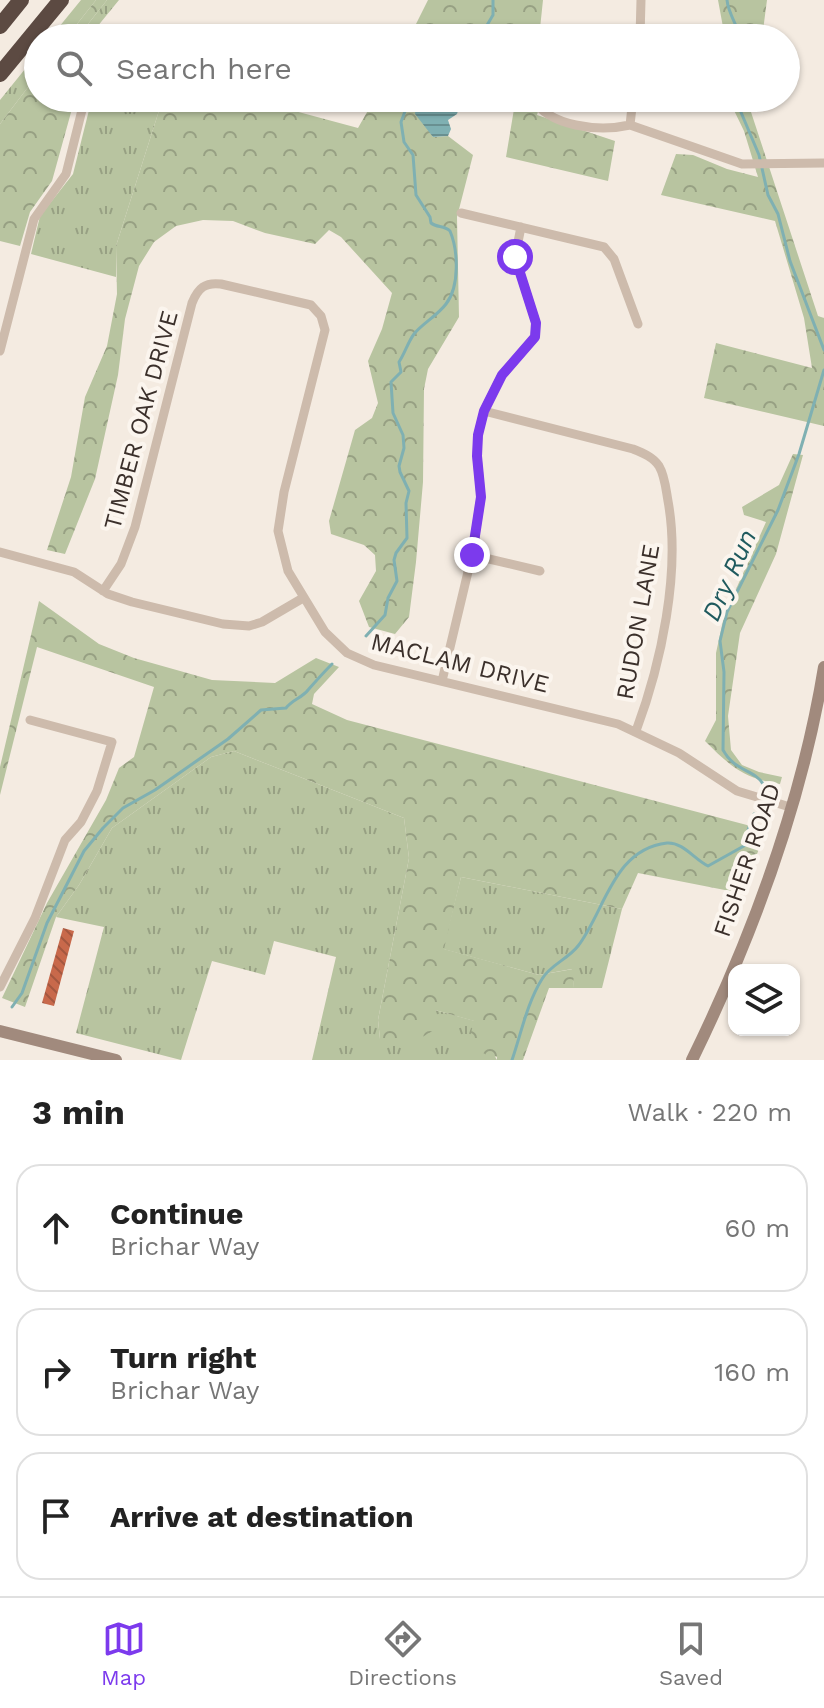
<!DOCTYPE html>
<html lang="en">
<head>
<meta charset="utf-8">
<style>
  body { margin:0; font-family:"Work Sans",sans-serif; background:#f6f6f6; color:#222 }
  .controls { position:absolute; right:24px; bottom:24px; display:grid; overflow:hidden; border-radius:16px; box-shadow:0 2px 6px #0004 }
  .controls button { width:72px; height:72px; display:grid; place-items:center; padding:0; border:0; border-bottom:2px solid #e0e0e0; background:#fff; color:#222; font:40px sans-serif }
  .stop { position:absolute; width:24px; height:24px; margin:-18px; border:6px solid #7c3aed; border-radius:50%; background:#fff }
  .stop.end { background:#7c3aed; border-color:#fff; box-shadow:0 2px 8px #0008 }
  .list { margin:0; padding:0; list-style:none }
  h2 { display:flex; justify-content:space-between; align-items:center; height:104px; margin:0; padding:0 32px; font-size:34px }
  h2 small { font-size:26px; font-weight:400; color:#767676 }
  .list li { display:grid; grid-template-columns:52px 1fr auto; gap:24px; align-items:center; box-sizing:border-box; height:128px; margin:0 16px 16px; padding:0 16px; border:2px solid #e0e0e0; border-radius:24px }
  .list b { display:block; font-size:30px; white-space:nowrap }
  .list p { margin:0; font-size:26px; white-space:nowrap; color:#767676 }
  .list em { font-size:26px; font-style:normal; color:#767676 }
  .icon { flex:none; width:44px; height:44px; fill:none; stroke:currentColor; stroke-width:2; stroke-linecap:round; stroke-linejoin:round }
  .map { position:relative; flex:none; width:824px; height:1060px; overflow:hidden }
  .search { position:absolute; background:#fff; box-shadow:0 2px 6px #0004; left:24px; right:24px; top:24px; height:88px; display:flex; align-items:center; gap:20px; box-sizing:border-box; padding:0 28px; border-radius:44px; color:#767676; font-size:30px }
  .sheet { height:536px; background:#fff }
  nav { display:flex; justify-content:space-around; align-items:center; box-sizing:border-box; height:112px; border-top:2px solid #e0e0e0; background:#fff; font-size:22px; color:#767676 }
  nav a { display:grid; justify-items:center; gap:4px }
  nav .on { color:#7c3aed }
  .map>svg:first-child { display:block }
  .grass { fill:url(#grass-tufts) }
  .forest { fill:url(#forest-crowns) }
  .water { fill:url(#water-rules) }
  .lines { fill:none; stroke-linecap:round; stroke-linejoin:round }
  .stream { stroke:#7fb0b2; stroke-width:3 }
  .building { fill:url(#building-back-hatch) }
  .minor { stroke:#cdbbac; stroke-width:9 }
  .secondary { stroke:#a18a7d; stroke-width:12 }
  .motorway { stroke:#5c4a42; stroke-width:16 }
  .route { stroke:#7c3aed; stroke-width:10 }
  .labels { text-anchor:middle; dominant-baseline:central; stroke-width:8; stroke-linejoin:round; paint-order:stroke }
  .street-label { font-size:24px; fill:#3b302b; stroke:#fbf5ee }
  .water-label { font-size:26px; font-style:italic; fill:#1f5a5e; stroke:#fbf5ee }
</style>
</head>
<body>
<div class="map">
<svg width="824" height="1060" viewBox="0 0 824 1060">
  <defs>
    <pattern id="grass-tufts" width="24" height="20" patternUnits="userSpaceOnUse" patternTransform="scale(2)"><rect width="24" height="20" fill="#b8c4a0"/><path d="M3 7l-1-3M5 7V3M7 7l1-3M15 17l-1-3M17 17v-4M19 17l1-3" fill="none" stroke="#97a083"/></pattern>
    <pattern id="forest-crowns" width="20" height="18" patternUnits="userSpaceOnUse" patternTransform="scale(2)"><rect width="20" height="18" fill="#b8c4a0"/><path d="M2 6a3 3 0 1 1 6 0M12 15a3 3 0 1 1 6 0" fill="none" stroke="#97a083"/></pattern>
    <pattern id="water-rules" width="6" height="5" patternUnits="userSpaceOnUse" patternTransform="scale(2)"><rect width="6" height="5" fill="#7fb0b2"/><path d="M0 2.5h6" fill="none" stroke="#699091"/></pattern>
    <pattern id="building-back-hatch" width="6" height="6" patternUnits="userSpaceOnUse" patternTransform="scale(2)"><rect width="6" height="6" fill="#c8694b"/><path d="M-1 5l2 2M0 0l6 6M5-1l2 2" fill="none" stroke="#a4573f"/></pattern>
  </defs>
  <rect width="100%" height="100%" fill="#f4ebe1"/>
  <!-- grass -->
  <path class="grass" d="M81 0H96L66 38H50Z
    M107 0H119L88 38H77Z
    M38 53V74L0 124V100Z
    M92 98H163L116 246V277L31 254 40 216 73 174Z
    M234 751 404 818 409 858 378 1020 380 1039 435 1010 475 1021 497 1060H312L336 957 274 941 265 975 212 961 181 1060 76 1033 104 927 56 917 79 885 112 828 211 757Z
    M461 877 622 909 602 988H574L572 969 539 975 443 949Z"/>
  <!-- forest -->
  <path class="forest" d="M96 0H107L77 38H66Z
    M428 0H543L539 38H409Z
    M718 0H767L762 38H725Z
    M38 74V98H75L52 181 30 212 20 246 0 241V124Z
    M163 98H247L358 128 375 98H417L414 106 433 137 448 136 473 155 457 217 459 317 428 369 424 389 423 482 416 562 409 617 395 634 369 627 359 601 376 571 375 555 364 545 331 534 329 521 355 430 372 418 378 403 368 361 382 329 392 293 341 237 329 230 315 244 265 233 233 221 203 220 176 226 154 242 139 266 125 319 118 375 95 479 65 554 47 550 71 477 85 397 107 346 117 294 116 246Z
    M510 98H542L537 115 615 141 608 181 506 157 514 109Z
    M728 98H749L750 109 818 316 824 318V426L704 398 716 343 812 368 804 318 775 221 661 195 676 154 693 155 727 169 758 177 744 131Z
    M793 454 803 455 776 554 740 633 728 716 731 750 742 765 759 772 782 777 780 784C744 779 730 766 705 741L716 720V653L724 616 766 522 744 515 742 507 779 485Z
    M39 601 99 644 134 658 212 680 275 683 316 658 339 667 314 694 312 704 347 720 766 830 747 881 735 892 638 873 622 909 461 877 444 949 539 975 573 969 574 988H549L523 1060H497V1057L467 1049 474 1021 435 1010 434 1030 416 1041 380 1039 378 1020 409 858 404 818 234 751 211 757 112 828 79 885 56 917 25 1007 2 998 47 903 106 800 119 768 134 757 154 687 37 647 0 795V767Z"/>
  <!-- water -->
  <path class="water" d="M417 98H462L457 114 448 120 451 129 448 136 433 137 415 114Z"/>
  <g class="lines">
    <!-- stream -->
    <path class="stream" d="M727 0C728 13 737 25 741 38
      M435 38 439 32 458 35 483 32 493 15V0
      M735 98 759 155 768 195 778 214 790 261 824 350
      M366 636 385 615 388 598 397 581 394 560 396 553 407 538 406 503 409 491 400 472 399 466 404 448 403 435 393 413 391 382 401 372 399 362C405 353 408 342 414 334 423 323 437 316 446 304 460 286 458 250 450 231 444 225 437 228 431 223L430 217 416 195 413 155 404 142 401 122 410 98
      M763 784C754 769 735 772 723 750L724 672 720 641 727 612 778 510 799 454 824 370
      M12 1007 22 993 47 923 84 851 103 828 123 808 155 790 228 739 261 710 286 708C293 699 302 698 308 690 316 681 323 673 332 664
      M512 1060C521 1034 527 1003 542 979 550 965 568 959 578 946 605 911 613 849 667 843 683 842 694 859 708 866L751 842 748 830 754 814"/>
  </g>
  <!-- building -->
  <path class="building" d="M63 928 74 931 54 1006 42 1003Z"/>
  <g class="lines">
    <!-- minor -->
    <path class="minor" d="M640 38 641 0
      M532 98C549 127 599 132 630 125
      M630 125 742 164 824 163
      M630 125 633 98
      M461 213 604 247 614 259 638 324
      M0 351 34 219 66 174 85 98
      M484 411 633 449C643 453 653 457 659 466 665 476 666 490 668 501 681 572 661 664 636 731
      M0 552 74 572 108 594 132 602 223 624 249 626 262 622 303 598
      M472 555 540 571
      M103 591 121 564 135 527 192 303C198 288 205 282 221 284L311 305 321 316 325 330 284 492 278 531 288 571 325 632 347 653 374 665 618 724 679 753 737 791 790 807
      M442 681 472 555 481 497 477 456 478 435 484 411 502 375 535 337 536 323 515 257 521 227
      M0 987 35 918 65 840 81 822 97 791 112 742 30 720"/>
    <!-- secondary -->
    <path class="secondary" d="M0 1031 116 1060
      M692 1060C752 937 802 802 824 667"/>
    <!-- motorway -->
    <path class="motorway" d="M0 26 21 0
      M0 74 61 0"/>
  </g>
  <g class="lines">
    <!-- route -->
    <path class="route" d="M472 555 481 497 477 456 478 435 484 411 502 375 535 337 536 323 515 257"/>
  </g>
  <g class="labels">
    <!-- street labels -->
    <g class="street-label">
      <text transform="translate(141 420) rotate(-75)">TIMBER OAK DRIVE</text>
      <text transform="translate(638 622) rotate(-80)">RUDON LANE</text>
      <text transform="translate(460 663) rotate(14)">MACLAM DRIVE</text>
      <text transform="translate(747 860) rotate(-71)">FISHER ROAD</text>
    </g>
    <!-- water labels -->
    <g class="water-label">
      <text transform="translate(729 575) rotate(-66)">Dry Run</text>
    </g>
  </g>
</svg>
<div class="controls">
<button><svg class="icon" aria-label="layers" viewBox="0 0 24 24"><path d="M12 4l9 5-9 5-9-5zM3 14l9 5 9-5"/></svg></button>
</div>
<div class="stop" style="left:515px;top:257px"></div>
<div class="stop end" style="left:472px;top:555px"></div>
<div class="search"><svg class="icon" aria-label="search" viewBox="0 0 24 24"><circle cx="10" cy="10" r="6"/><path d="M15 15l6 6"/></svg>Search here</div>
</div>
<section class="sheet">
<h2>3 min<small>Walk · 220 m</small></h2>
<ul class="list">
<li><svg class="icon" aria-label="ahead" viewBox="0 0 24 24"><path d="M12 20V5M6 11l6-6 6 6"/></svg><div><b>Continue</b><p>Brichar Way</p></div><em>60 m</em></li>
<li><svg class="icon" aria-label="right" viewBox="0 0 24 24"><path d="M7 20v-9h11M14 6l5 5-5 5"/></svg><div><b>Turn right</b><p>Brichar Way</p></div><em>160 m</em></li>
<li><svg class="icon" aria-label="arrive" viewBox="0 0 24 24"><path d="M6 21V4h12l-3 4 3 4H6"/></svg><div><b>Arrive at destination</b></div></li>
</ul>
</section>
<nav>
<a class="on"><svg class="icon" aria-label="map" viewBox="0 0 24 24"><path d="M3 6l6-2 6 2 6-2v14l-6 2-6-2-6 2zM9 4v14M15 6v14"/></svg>Map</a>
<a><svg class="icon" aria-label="directions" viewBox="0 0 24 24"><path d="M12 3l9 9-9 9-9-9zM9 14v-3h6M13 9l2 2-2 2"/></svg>Directions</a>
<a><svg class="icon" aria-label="saved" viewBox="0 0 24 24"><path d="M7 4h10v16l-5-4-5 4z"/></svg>Saved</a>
</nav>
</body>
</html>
